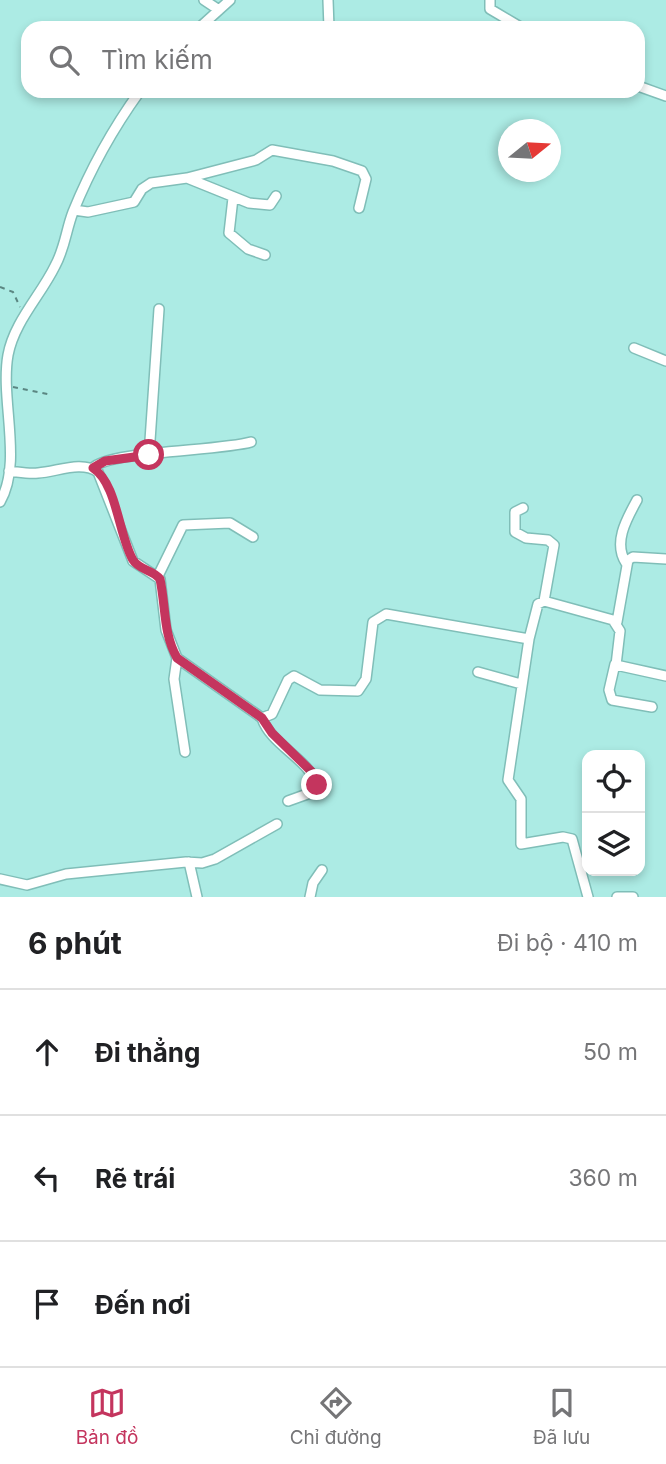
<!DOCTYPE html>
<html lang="vi">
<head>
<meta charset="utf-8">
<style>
  body { margin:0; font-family:Inter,sans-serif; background:#f6f6f6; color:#202124 }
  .controls { position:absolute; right:21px; bottom:21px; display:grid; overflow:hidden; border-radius:14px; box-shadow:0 4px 10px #0003 }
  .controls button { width:63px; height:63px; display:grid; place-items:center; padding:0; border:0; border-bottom:2px solid #e0e0e0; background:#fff; color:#202124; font:35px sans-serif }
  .compass { position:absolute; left:498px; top:119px; width:63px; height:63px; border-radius:50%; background:#fff; box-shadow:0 4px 10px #0003; rotate:72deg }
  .stop { position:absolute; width:21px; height:21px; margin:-16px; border:5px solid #c4355e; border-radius:50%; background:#fff }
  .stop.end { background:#c4355e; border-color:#fff; box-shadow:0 2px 7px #0008 }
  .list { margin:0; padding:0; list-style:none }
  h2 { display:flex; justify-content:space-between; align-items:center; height:91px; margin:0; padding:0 28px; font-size:30px }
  h2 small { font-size:23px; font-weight:400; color:#757577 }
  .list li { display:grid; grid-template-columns:46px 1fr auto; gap:21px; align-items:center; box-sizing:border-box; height:126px; padding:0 28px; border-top:2px solid #e0e0e0 }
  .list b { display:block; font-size:26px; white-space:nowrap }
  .list em { font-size:23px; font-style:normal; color:#757577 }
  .icon { flex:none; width:38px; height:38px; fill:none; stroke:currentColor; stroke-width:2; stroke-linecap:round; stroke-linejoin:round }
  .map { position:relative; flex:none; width:666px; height:897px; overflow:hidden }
  .search { position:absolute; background:#fff; box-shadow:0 4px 10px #0003; left:21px; right:21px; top:21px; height:77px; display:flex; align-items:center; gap:18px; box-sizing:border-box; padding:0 24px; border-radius:21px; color:#757577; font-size:26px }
  .sheet { height:469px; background:#fff }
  nav { display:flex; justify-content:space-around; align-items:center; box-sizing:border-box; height:98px; border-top:2px solid #e0e0e0; background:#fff; font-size:19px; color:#757577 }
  nav a { display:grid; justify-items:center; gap:4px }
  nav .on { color:#c4355e }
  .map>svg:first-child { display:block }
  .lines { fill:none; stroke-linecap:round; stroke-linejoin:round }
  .minor-casing { stroke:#80beb8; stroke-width:12 }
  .path { stroke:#5b8682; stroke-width:2; stroke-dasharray:5 5; stroke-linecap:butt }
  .minor { stroke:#fff; stroke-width:9 }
  .route { stroke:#c4355e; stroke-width:9 }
</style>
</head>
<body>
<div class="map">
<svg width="666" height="897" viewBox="0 0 666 897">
  <rect width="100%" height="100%" fill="#acebe4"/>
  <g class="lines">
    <defs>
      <path id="minor" d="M204 0 219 10
        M328 0 329 28
        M490 0V9L522 28
        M199 28 230 0
        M638 86 666 96
        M187 178 249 203 270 205 276 196
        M233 198 229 233 248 249 265 255
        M74 210 88 212 134 202 142 189 151 183 187 178 256 160 272 150 333 161 362 171 366 179 359 208
        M634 348 666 361
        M149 455 159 309
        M93 468C107 451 221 451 251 442
        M9 471C19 472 28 474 38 473 57 472 81 460 98 472L133 561 160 579 166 630 177 658 262 718 272 714 288 680 294 676 320 690 358 691 366 679 373 622 386 614 529 639
        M0 502C23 462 0 400 8 355 14 322 41 295 55 266 65 248 66 230 73 212 90 170 114 127 140 91
        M523 508 515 512V532L526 538 548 540 554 545 544 601
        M626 563C613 543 626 520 637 500
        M158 576 183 525 230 523 253 537
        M617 622 628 560 633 557 666 559
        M177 658 174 679 185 752
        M615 664 609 690 612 700 652 707
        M478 672 521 684
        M262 718C271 745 306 757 317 784L313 792 288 801
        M189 862 197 897
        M0 879 27 885 66 874 186 862 202 863 215 859 277 824
        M310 897 313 883 322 870
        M588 897 572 839 563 837 521 844V799L508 780 529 639 538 604 544 601 613 620 620 631 616 665 666 676
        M617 897H633"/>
    </defs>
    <!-- minor casing -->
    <use href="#minor" class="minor-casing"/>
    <!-- path -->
    <path class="path" d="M0 287 13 292 20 307
      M13 387 52 395"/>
    <!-- minor -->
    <use href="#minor" class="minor"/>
  </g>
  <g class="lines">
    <!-- route -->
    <path class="route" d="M149 455 105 461 93 468C117 483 119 537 133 560 139 570 153 570 160 579 166 607 163 633 177 658L262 718 272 733 313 773 317 785"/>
  </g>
</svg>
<div class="controls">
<button><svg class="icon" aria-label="locate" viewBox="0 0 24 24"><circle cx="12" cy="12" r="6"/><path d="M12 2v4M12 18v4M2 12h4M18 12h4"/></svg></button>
<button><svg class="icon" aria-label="layers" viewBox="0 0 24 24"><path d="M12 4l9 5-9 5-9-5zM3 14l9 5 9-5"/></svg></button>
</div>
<svg class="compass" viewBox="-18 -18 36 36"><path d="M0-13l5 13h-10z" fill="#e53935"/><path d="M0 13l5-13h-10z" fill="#757577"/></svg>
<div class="stop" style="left:149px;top:455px"></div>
<div class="stop end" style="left:317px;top:785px"></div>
<div class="search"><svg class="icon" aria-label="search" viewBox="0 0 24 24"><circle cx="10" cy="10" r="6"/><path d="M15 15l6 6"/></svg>Tìm kiếm</div>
</div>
<section class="sheet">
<h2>6 phút<small>Đi bộ · 410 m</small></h2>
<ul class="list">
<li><svg class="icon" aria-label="ahead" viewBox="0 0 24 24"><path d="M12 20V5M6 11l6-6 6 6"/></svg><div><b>Đi thẳng</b></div><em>50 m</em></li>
<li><svg class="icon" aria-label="left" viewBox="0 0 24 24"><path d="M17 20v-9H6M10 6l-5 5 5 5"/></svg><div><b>Rẽ trái</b></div><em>360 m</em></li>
<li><svg class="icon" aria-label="arrive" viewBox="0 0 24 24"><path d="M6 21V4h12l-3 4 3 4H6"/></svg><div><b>Đến nơi</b></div></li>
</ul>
</section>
<nav>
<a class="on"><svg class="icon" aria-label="map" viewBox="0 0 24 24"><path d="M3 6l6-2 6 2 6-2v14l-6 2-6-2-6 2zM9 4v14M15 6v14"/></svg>Bản đồ</a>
<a><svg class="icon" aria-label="directions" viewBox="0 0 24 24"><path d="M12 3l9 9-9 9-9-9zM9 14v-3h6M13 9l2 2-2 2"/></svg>Chỉ đường</a>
<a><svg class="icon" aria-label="saved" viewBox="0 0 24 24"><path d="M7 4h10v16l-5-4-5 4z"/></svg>Đã lưu</a>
</nav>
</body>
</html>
